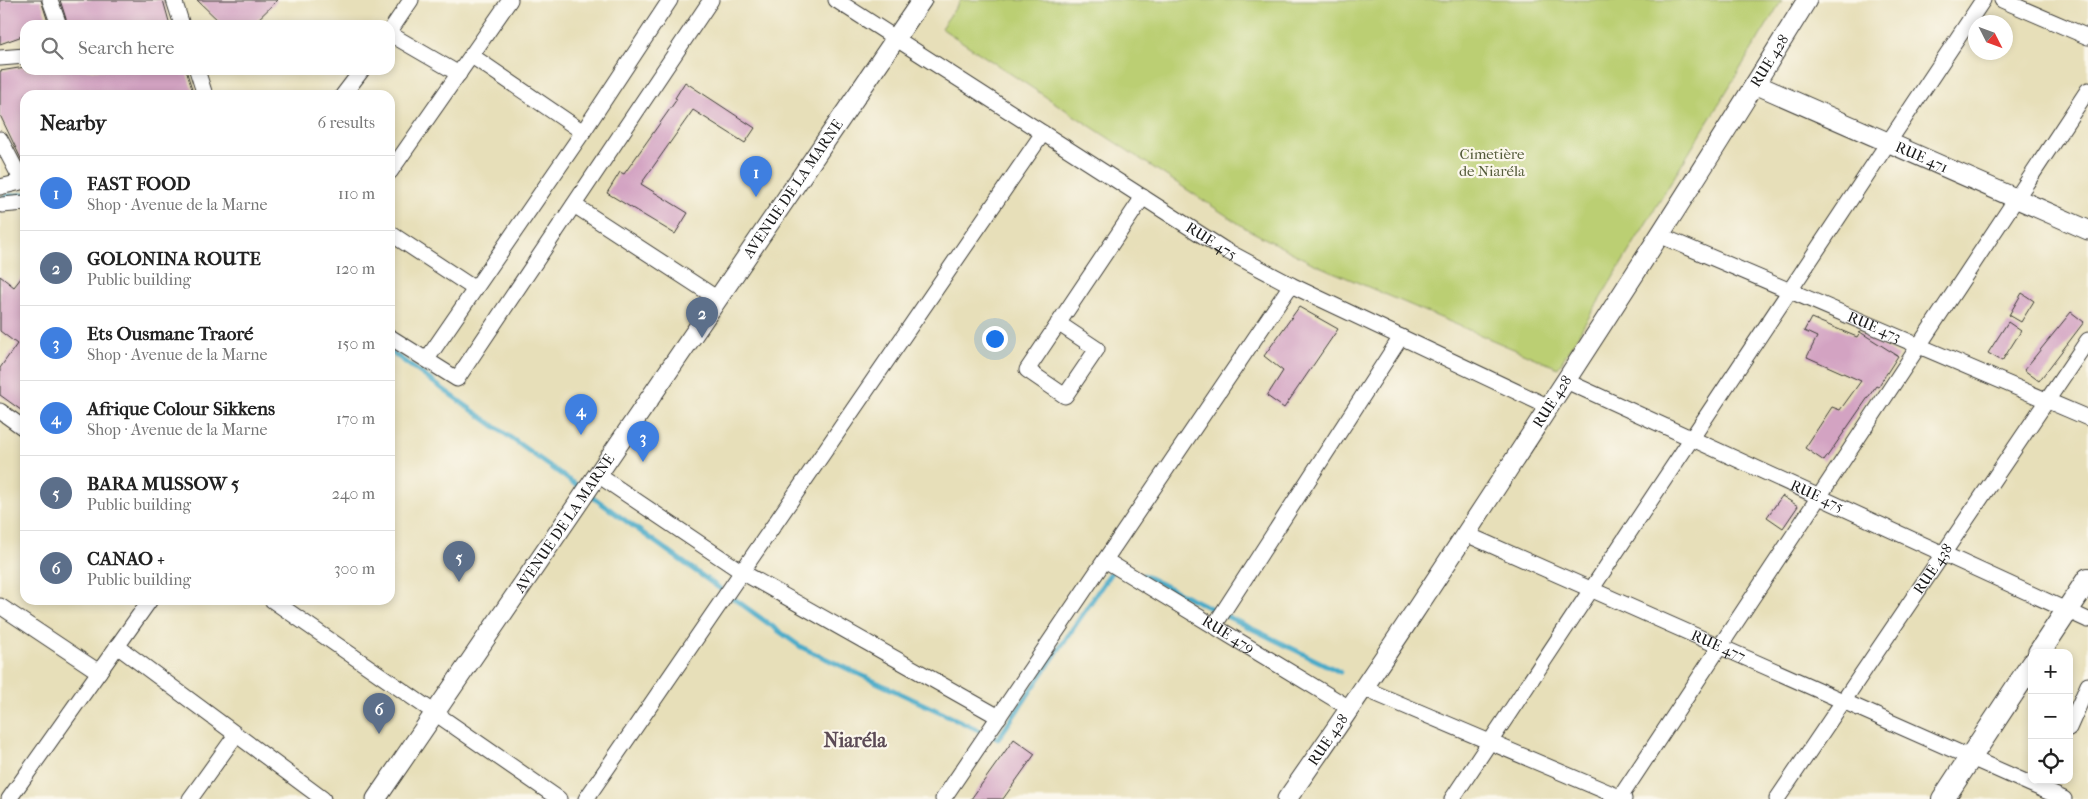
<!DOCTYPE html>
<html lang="en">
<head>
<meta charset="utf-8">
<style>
  body { margin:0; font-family:"IM FELL French Canon",serif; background:#f2f2f2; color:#222 }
  .controls { position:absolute; right:15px; bottom:15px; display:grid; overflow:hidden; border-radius:10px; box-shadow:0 2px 8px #0003 }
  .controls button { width:45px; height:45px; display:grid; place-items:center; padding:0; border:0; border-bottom:1px solid #e0e0e0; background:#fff; color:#222; font:25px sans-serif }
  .compass { position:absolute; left:1968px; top:15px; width:45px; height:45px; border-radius:50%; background:#fff; box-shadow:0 2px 8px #0003; rotate:132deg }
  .you { position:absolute; left:994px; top:338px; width:18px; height:18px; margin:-12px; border:4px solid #fff; border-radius:50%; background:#1a73e8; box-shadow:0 0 0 8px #1a73e833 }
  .badge { display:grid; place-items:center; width:32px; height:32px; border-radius:50%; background:#2563eb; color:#fff; font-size:16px; font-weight:700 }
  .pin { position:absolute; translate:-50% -41px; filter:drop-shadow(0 1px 2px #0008) }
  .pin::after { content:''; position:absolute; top:26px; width:18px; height:15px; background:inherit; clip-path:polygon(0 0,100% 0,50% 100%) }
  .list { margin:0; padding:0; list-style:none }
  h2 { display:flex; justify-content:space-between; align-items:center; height:65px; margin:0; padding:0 20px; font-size:21px }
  h2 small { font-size:16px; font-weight:400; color:#767676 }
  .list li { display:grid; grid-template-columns:32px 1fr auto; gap:15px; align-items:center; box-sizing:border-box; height:75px; padding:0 20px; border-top:1px solid #e0e0e0 }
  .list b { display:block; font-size:19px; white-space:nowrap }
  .list p { margin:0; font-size:16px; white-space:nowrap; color:#767676 }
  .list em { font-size:16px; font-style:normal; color:#767676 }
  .icon { flex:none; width:28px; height:28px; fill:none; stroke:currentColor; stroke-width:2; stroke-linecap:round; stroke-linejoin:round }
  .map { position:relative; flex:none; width:2088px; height:799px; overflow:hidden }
  .search { position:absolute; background:#fff; box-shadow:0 2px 8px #0003; left:20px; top:20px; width:375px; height:55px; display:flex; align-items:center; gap:12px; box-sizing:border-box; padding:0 18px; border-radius:15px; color:#767676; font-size:19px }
  .panel { position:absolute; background:#fff; box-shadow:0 2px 8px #0003; left:20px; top:90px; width:375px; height:515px; border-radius:15px }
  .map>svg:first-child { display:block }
  .green { fill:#bbcf73; stroke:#6c7648 }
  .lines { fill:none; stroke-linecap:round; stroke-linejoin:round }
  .stream { stroke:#49aac8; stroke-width:5 }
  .building { fill:#d3a3c2 }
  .minor-casing { stroke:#3a3934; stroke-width:17 }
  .tertiary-casing { stroke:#3a3934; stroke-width:21 }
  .secondary-casing { stroke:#3a3934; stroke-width:24 }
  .minor { stroke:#fff; stroke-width:15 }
  .tertiary { stroke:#fff; stroke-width:19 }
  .secondary { stroke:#fff; stroke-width:22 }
  .labels { text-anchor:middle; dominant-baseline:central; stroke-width:4.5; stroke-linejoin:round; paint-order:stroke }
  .street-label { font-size:15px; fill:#1c1c1c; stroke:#fbf7ec }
  .park-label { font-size:15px; fill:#545b3a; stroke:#fbf7ec }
  .district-label { font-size:20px; font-weight:bold; fill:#5c4b56; stroke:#fbf7ec }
</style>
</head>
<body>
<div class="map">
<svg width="2088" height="799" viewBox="0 0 2088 799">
  <rect width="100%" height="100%" fill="#fbf7ec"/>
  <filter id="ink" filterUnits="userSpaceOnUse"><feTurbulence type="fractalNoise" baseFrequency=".02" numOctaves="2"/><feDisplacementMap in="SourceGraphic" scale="10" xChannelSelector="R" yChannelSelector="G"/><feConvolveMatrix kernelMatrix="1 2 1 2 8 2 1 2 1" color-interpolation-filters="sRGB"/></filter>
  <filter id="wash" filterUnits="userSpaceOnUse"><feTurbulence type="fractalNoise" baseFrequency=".0096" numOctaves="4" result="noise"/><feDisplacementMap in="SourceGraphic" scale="20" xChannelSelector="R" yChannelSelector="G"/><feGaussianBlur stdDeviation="1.12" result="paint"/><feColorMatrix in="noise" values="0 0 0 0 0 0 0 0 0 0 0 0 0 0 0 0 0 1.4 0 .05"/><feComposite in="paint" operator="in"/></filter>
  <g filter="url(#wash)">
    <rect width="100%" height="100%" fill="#e7dfb9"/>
    <!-- green -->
    <path class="green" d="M961 0H1782L1558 368 1312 263 1247 229 941 28Z"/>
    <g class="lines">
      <!-- stream -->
      <path class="stream" d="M0 199 7 196 25 194
        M390 351 801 647 998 739 1114 568
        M1143 575 1340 672"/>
    </g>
    <g id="blocks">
      <!-- building -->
      <path class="building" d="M0 0H41L49 25H25V35L0 44Z
        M60 0H163L170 25H68Z
        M197 0H278L252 25H223Z
        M25 67V70H186L194 95H25V167L0 115V71Z
        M685 82 755 128 745 143 693 110 641 184 688 213 675 234 607 193 620 172 624 174 677 99 675 98Z
        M25 273V413L0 395V368L17 344 0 331V276L14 287Z
        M2022 293 2034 301 2021 322 2009 315Z
        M1299 307 1338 329 1284 408 1267 396 1283 371 1264 356Z
        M2071 312 2084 322 2039 381 2024 370Z
        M1811 318 1857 337 1860 332 1898 356 1878 387 1876 386 1824 461 1805 448 1832 407 1840 410 1861 381 1807 357 1817 337 1804 331Z
        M2008 322 2021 331 2002 361 1988 353Z
        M1782 496 1798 506 1783 528 1767 517Z
        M1014 739 1035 754 1003 799H971Z"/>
    </g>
  </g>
  <g filter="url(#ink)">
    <use href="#blocks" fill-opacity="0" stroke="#3a3934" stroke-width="1"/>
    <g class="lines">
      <defs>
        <g id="minor">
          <path d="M50 0 59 25"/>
          <path d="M174 0 182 25"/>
          <path id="s1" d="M836 0 1225 250 1291 285 1549 407"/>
          <path d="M2002 0 2088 37"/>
          <path d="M390 31 411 0"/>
          <path d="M390 34 459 74"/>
          <path d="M472 56 583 132"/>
          <path d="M0 58 25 56"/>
          <path d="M197 70 205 95"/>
          <path d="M343 95 362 70"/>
          <path d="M0 139 22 181"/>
          <path d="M390 172 510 0"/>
          <path d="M0 187 25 181"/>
          <path d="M2 205 25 203"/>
          <path d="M574 205 718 299"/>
          <path d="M390 233 475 289"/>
          <path id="s2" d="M1659 235 2088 418"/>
          <path d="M1058 323 1097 349 1065 396 1027 370 1143 197"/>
          <path d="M390 337 457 379 711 0"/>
          <path d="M427 359 583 132 670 0"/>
          <path id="s3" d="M1566 381 2088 620"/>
          <path d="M0 411 25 429"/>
          <path d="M598 475 742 572 999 717"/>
          <path id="s4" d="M1466 534 2064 799"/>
          <path id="s5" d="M1105 560 1351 709"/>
          <path d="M272 600 559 799"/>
          <path d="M0 606 99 672"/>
          <path d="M1214 626 1401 337"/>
          <path d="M117 646 323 799"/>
          <path d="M1365 689 1624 799"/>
          <path d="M2069 728 2088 685"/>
          <path d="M9 799 150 600"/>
          <path d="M190 799 236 735"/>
          <path d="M586 799 1043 133"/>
          <path d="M943 799 1291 285"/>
          <path d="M1452 799 1983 0"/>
          <path d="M1619 799 2088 90"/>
          <path id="s6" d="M1777 799 2088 340"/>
        </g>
        <g id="tertiary">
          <path id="s7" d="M1755 84 2088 230"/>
          <path id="s8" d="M376 799 922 0"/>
          <path id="s9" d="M1287 799C1377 671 1462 540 1548 408 1636 273 1723 137 1807 0"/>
        </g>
        <path id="secondary" d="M2039 653 2088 579
          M1943 799 2032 664"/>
      </defs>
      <!-- minor casing -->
      <use href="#minor" class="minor-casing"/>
      <!-- tertiary casing -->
      <use href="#tertiary" class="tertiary-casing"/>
      <!-- secondary casing -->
      <use href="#secondary" class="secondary-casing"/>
      <!-- minor -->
      <use href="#minor" class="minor"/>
      <!-- tertiary -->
      <use href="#tertiary" class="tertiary"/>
      <!-- secondary -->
      <use href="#secondary" class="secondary"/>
    </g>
  </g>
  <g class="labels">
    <!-- street labels -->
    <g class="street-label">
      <text stroke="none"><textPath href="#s9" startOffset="882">RUE 428</textPath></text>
      <text stroke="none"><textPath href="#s7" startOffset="182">RUE 471</textPath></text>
      <text stroke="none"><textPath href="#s8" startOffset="739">AVENUE DE LA MARNE</textPath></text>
      <text stroke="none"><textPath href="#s1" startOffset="446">RUE 475</textPath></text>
      <text stroke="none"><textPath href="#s2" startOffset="234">RUE 473</textPath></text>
      <text stroke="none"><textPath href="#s9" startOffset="478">RUE 428</textPath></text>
      <text stroke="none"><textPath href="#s3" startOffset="276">RUE 475</textPath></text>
      <text stroke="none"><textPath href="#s8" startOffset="334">AVENUE DE LA MARNE</textPath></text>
      <text stroke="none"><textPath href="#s6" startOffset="278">RUE 438</textPath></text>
      <text stroke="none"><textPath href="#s5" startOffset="144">RUE 479</textPath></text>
      <text stroke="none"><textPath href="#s4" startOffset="276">RUE 477</textPath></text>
      <text stroke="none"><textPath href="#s9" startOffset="72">RUE 428</textPath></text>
    </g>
    <!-- park labels -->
    <g class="park-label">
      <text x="1492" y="154">Cimetière<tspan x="1492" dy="17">de Niaréla</tspan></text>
    </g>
    <!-- district labels -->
    <g class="district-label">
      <text x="855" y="740">Niaréla</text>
    </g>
  </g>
</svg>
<div class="controls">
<button>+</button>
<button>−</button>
<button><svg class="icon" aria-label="locate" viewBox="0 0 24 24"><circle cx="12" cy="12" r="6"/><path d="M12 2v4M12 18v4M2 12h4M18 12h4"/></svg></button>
</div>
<svg class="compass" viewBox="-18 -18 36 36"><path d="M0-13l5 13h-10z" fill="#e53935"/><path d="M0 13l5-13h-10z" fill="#767676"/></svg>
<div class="you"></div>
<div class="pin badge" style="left:756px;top:197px;background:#3f7fe0">1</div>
<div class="pin badge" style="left:702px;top:338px;background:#5c6f8a">2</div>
<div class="pin badge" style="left:643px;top:462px;background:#3f7fe0">3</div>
<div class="pin badge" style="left:581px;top:435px;background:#3f7fe0">4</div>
<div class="pin badge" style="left:459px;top:582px;background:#5c6f8a">5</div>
<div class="pin badge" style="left:379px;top:734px;background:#5c6f8a">6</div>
<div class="search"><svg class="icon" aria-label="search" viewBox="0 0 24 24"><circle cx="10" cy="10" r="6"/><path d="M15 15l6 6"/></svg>Search here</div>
<section class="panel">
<h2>Nearby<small>6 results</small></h2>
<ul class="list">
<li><span class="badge" style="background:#3f7fe0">1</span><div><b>FAST FOOD</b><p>Shop · Avenue de la Marne</p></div><em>110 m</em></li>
<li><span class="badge" style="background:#5c6f8a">2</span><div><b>GOLONINA ROUTE</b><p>Public building</p></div><em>120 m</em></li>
<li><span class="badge" style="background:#3f7fe0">3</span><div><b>Ets Ousmane Traoré</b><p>Shop · Avenue de la Marne</p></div><em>150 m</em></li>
<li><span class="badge" style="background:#3f7fe0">4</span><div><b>Afrique Colour Sikkens</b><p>Shop · Avenue de la Marne</p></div><em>170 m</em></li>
<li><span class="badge" style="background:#5c6f8a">5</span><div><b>BARA MUSSOW 5</b><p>Public building</p></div><em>240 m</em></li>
<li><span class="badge" style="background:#5c6f8a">6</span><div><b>CANAO +</b><p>Public building</p></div><em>300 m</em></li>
</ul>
</section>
</div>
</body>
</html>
